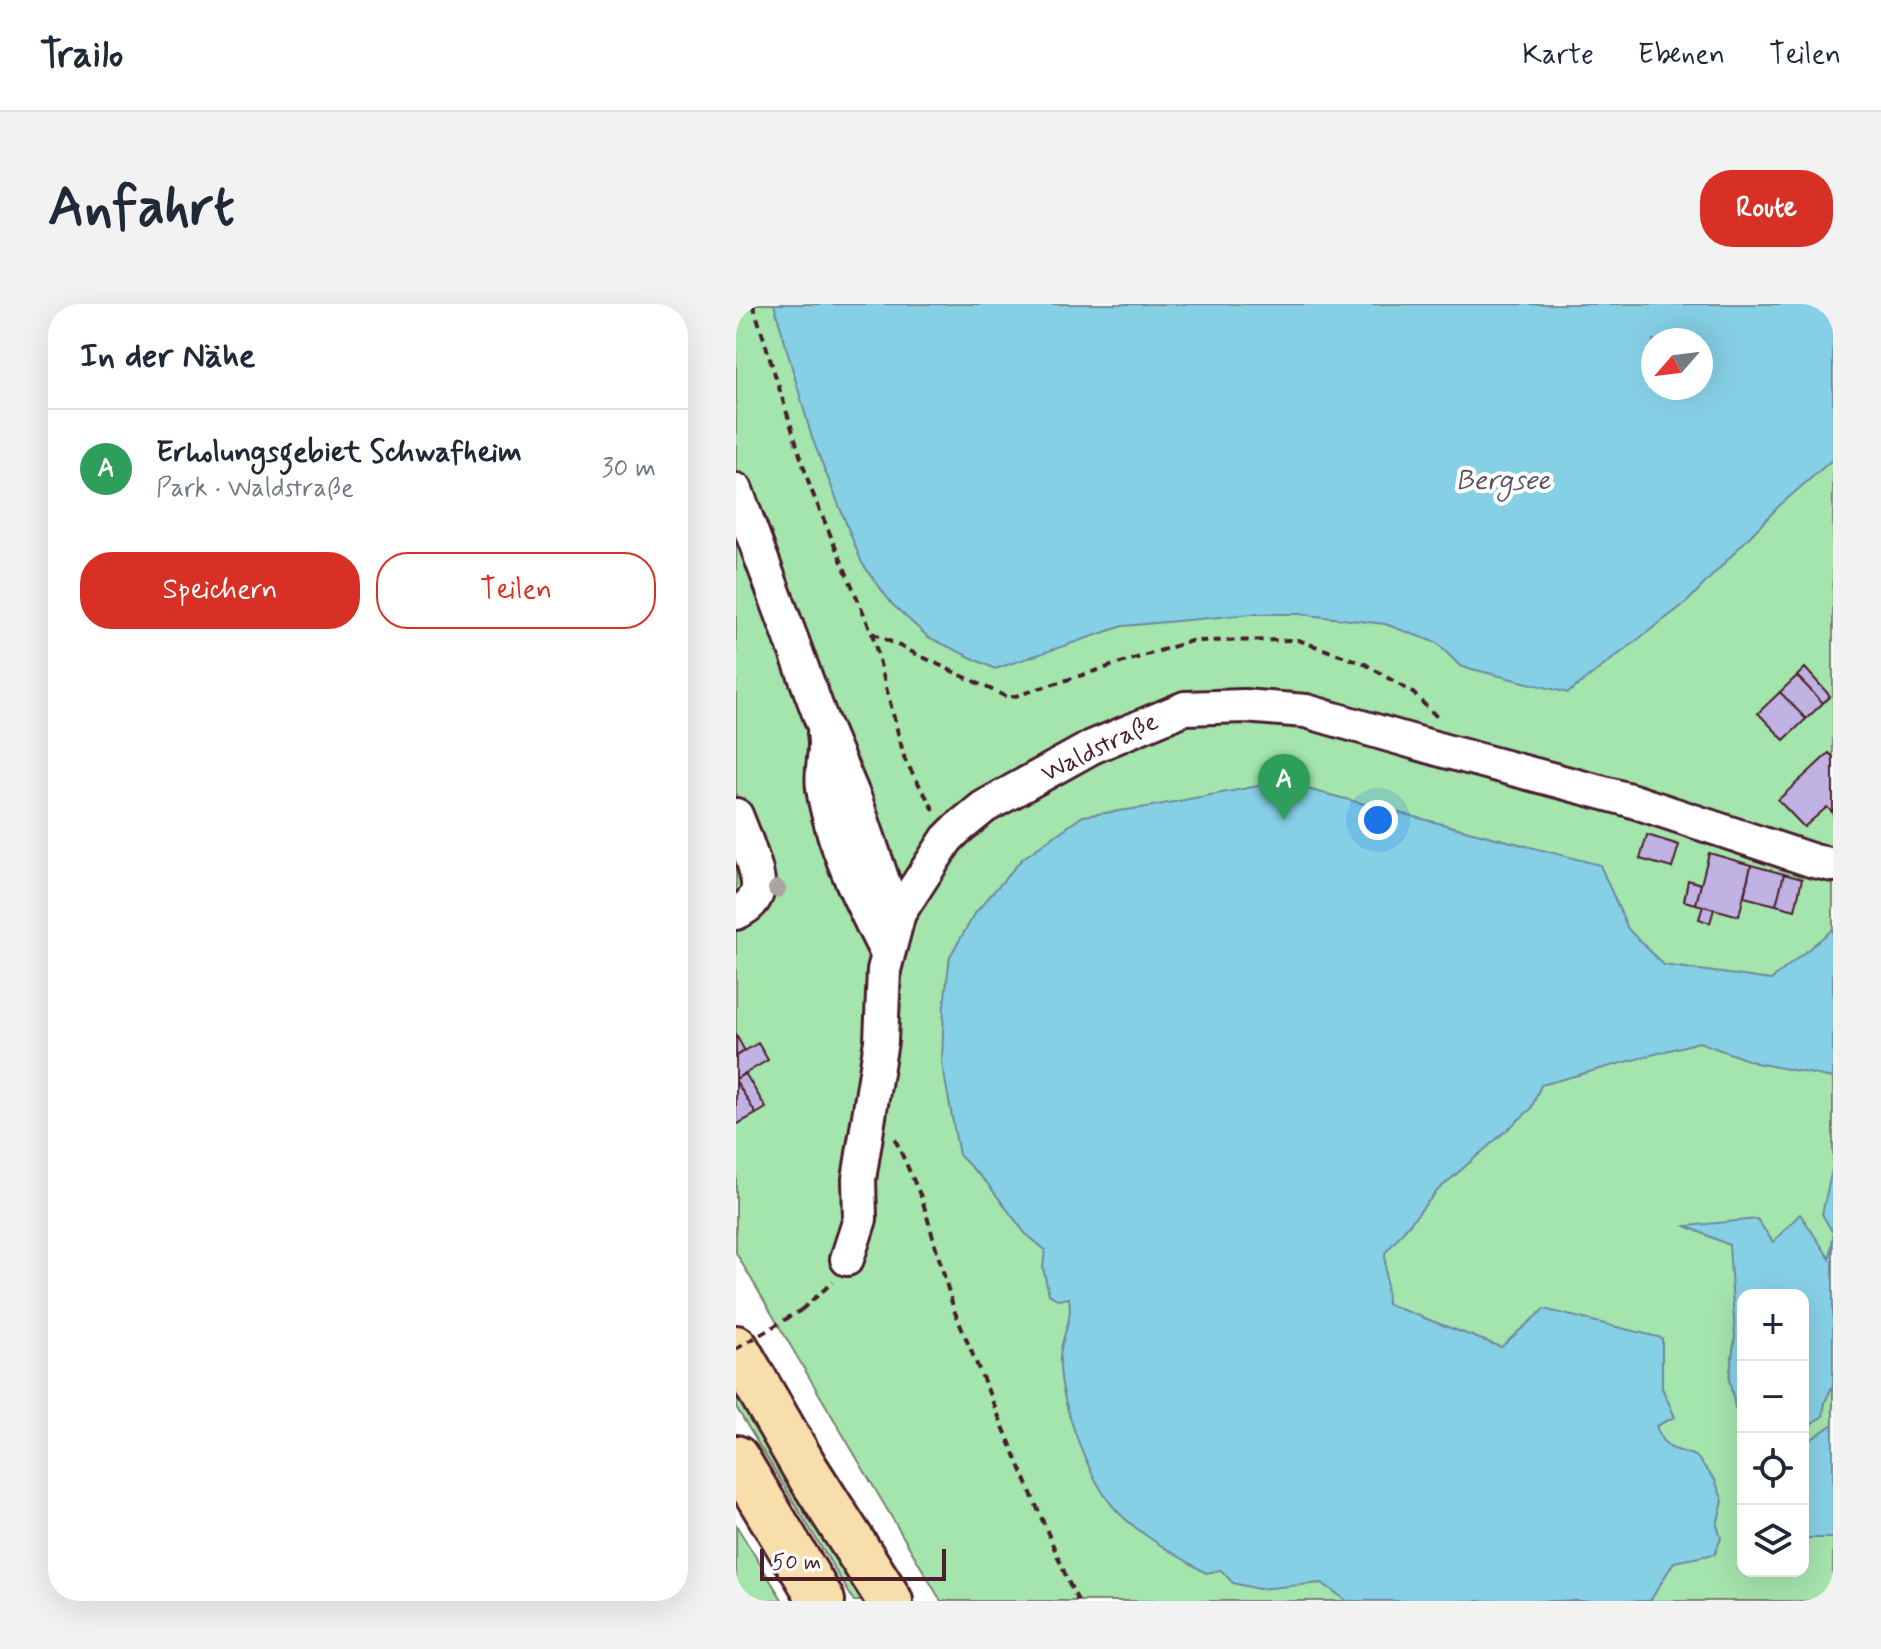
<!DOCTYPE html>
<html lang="de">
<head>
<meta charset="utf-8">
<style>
  body { margin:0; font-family:Mynerve,sans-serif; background:#f2f2f3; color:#1f2937 }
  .controls { position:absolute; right:24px; bottom:24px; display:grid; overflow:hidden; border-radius:16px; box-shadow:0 8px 32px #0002 }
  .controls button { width:72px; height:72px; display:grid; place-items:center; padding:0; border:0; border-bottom:2px solid #e0e1e3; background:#fff; color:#1f2937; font:40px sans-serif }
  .compass { position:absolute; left:905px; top:24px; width:72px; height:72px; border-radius:50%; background:#fff; box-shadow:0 8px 32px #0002; rotate:242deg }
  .scale { position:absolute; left:24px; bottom:20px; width:186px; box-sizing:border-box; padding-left:8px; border:4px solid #4a1f2b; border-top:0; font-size:22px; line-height:28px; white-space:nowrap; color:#4a1f2b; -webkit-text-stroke:6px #fff; paint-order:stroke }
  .you { position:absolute; left:642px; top:516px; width:28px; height:28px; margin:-20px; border:6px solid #fff; border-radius:50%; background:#1a73e8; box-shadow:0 0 0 12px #1a73e833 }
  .badge { display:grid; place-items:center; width:52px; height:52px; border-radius:50%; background:#d93025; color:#fff; font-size:26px; font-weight:700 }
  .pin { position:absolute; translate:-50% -66px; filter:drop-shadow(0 2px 4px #0008) }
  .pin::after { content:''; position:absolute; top:42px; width:28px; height:24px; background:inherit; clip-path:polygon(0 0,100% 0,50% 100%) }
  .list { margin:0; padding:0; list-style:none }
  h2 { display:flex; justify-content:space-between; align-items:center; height:104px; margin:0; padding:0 32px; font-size:34px }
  h2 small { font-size:26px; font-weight:400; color:#747a83 }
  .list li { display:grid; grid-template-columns:52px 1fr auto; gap:24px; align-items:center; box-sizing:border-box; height:120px; padding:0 32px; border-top:2px solid #e0e1e3 }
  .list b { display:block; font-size:30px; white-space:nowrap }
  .list p { margin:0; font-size:26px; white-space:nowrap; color:#747a83 }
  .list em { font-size:26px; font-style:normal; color:#747a83 }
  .actions { display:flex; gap:16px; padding:24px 32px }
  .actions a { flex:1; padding:18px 0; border:2px solid #d93025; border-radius:32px; text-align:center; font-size:28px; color:#d93025 }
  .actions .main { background:#d93025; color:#fff }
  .icon { flex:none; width:44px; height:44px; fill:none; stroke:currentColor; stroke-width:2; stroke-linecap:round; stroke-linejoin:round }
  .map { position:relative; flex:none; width:1097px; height:1297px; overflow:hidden; border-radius:32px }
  header { display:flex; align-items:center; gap:48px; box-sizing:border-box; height:112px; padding:0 40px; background:#fff; border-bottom:2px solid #e0e1e3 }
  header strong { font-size:38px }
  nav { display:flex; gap:44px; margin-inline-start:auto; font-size:28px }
  .intro { display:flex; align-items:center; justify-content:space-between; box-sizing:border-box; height:192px; padding:0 48px }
  h1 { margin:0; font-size:56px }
  .button { padding:20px 36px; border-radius:32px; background:#d93025; color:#fff; font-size:28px; font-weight:700 }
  main { display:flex; gap:48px; padding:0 48px }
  aside { flex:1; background:#fff; border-radius:32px; box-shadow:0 8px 32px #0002 }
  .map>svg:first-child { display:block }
  .green { fill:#a4e4ad; stroke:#77826c; stroke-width:2; fill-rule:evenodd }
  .water { fill:#86d0e6; stroke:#6e899b; stroke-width:2; fill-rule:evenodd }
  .building { fill:#c0b2e3; stroke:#4a1f2b; stroke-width:2 }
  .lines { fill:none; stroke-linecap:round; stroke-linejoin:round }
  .minor-casing { stroke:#4a1f2b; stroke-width:38 }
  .highway-casing { stroke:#4a1f2b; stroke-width:50 }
  .path { stroke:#4a1f2b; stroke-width:4; stroke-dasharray:8 6; stroke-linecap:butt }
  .minor { stroke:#fff; stroke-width:32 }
  .highway { stroke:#f8deab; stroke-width:44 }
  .path-bridge { stroke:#4a1f2b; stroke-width:4; stroke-dasharray:8 6; stroke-linecap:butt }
  .tree { fill:#aaa4a0 }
  .labels { text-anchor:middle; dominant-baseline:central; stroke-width:8; stroke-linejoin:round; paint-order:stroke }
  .street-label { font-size:26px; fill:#4a1f2b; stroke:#fff }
  .water-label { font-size:28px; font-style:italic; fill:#5c5463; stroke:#fff }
</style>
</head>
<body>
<header>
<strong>Trailo</strong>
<nav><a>Karte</a><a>Ebenen</a><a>Teilen</a></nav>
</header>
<div class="intro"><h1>Anfahrt</h1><a class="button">Route</a></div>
<main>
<aside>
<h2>In der Nähe<small></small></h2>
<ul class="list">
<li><span class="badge" style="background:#2e9e5b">A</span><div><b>Erholungsgebiet Schwafheim</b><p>Park · Waldstraße</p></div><em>30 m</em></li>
</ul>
<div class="actions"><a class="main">Speichern</a><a>Teilen</a></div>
</aside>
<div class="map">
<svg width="1097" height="1297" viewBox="0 0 1097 1297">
  <rect width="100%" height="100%" fill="#fff"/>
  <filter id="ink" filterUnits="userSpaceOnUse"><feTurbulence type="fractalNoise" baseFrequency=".0125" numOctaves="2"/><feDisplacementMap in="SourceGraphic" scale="16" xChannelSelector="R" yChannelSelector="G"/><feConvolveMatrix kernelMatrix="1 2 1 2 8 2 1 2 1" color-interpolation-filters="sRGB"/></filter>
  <g filter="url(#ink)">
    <!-- green -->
    <path class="green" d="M0 0H1097V1297H205L0 949ZM917 36H965V84H917ZM1007 991H1067V1267H1007Z
      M0 1079 131 1297H118L0 1103Z
      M0 1221 47 1297H0Z"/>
    <!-- water -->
    <path class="water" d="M38 0H1097V155L1044 201 951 298 832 389 724 362 701 339 649 320 563 310H516L387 322 259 365 192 333 156 300 126 259 76 134ZM965 36V84H917V36Z
      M544 478 864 561 892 625 928 661 1035 676 1097 625V774L1020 759 963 738 805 781 795 805 701 887 649 949 651 1000 765 1043 808 1005 926 1034V1084L939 1113 920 1122 926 1136 935 1144 960 1152 979 1176 987 1197 981 1221 985 1234 979 1250 938 1258 914 1297H611L586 1279 522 1285 497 1279 485 1266 470 1269C439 1250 405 1232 380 1206 352 1175 322 1094 324 1053 325 1031 337 1019 333 994L323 996 313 990 307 964 309 946 289 929 251 879 223 851 206 759 208 701 214 652 240 608 286 555 347 512 411 503Z
      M1097 861V929L1086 910Z
      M1064 910 1094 955 1097 932V1081L1089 1098 1087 1112 1067 1125V991H1007V1116L999 1103 993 1075 999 1032 993 941 950 922 1021 915 1037 938Z
      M1097 1120V1234H1072L1067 1230V1141Z"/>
    <!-- building -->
    <path class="building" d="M1069 364 1094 392 1087 399 1061 372Z
      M1061 372 1087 399 1070 415 1044 388Z
      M1044 388 1070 415 1048 436 1022 409Z
      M1093 449 1097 453V506L1096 508 1091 503 1068 523 1042 496Z
      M911 531 943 541 936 564 904 555Z
      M973 549 1015 561 1003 612 960 600Z
      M1015 561 1048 570 1040 601 1008 593Z
      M1048 570 1066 575 1059 606 1040 601Z
      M952 576 965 580 960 600 948 597Z
      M967 602 978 605 974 619 963 615Z
      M0 731 9 747 0 752Z
      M22 739 32 756 0 775V752Z
      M9 769 30 804 20 810 0 777V775Z
      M0 777 20 810 0 821Z"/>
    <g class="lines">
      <defs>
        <path id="minor" d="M0 186 85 415 120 498 151 589 163 609
          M88 429C92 448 84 465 87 484 96 542 125 598 151 650
          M0 511C5 523 10 536 14 548 23 574 31 595 0 609
          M111 955 124 915 123 875 145 737 148 666 163 609 211 535 221 525 248 503 356 443 449 404 508 402 570 407 709 447 894 496 1078 557 1097 561"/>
        <path id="highway" d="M0 1044 69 1164 154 1297
          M0 1154 86 1297"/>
      </defs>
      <!-- minor casing -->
      <use href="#minor" class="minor-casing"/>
      <!-- highway casing -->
      <use href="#highway" class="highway-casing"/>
      <!-- path -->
      <path class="path" d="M17 0 74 183 136 329 169 456 199 508
        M136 329 273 394 455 337 562 336 629 360 677 389 701 413
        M159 835 186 895 218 1006 332 1277 342 1297
        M65 1006 97 978"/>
      <!-- minor -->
      <use href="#minor" class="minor"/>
      <!-- highway -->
      <use href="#highway" class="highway"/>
      <!-- path-bridge -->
      <path class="path-bridge" d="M0 1045 65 1006"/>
    </g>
    <!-- trees -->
    <circle class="tree" cx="41" cy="585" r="9"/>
  </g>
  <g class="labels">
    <!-- street labels -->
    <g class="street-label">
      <text transform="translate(364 444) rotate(-26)">Waldstraße</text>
    </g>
    <!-- water labels -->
    <g class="water-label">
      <text x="767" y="177">Bergsee</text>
    </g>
  </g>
</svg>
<div class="controls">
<button>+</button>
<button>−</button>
<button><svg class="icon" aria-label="locate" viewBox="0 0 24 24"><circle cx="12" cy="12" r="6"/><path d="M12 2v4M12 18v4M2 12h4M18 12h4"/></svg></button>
<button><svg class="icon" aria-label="layers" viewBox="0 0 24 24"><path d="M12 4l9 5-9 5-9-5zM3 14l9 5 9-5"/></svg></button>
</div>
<svg class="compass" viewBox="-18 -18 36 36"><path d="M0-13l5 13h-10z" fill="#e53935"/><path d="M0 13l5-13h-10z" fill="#747a83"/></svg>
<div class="scale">50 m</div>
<div class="you"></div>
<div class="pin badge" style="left:548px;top:516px;background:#2e9e5b">A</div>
</div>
</main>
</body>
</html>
